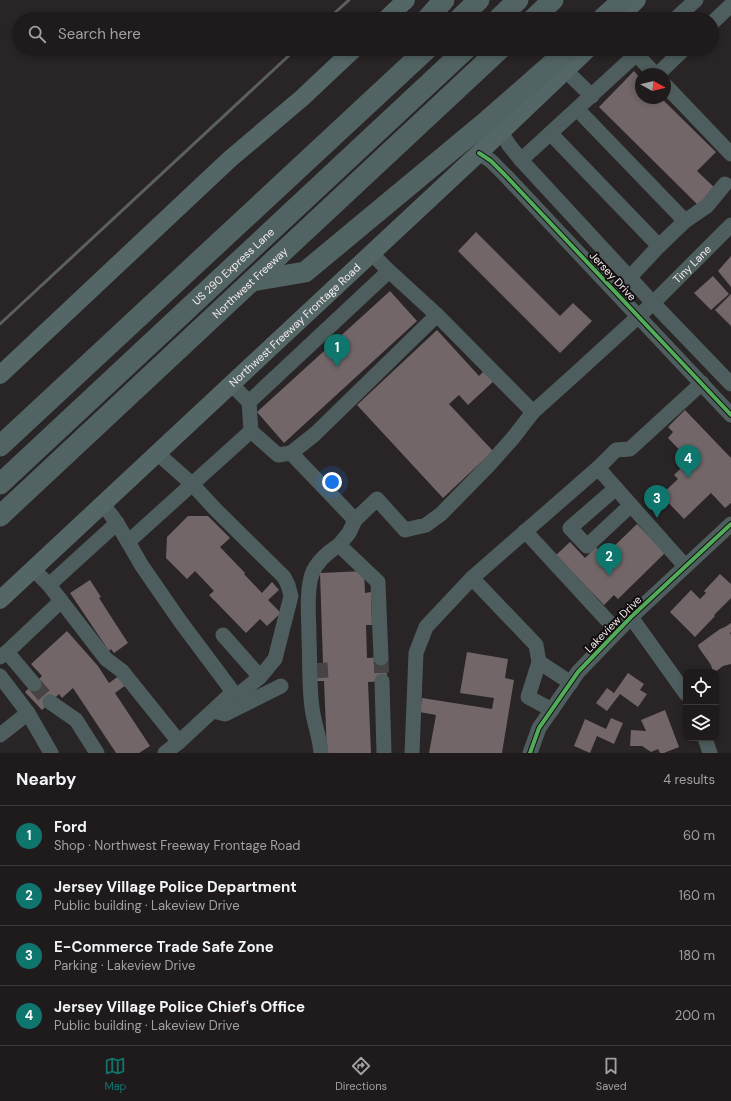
<!DOCTYPE html>
<html lang="en">
<head>
<meta charset="utf-8">
<style>
  body { margin:0; font-family:"DM Sans",sans-serif; background:#2c2829; color:#f1f3f6 }
  .controls { position:absolute; right:12px; bottom:12px; display:grid; overflow:hidden; border-radius:8px; box-shadow:0 2px 6px #0003 }
  .controls button { width:36px; height:36px; display:grid; place-items:center; padding:0; border:0; border-bottom:1px solid #3c393b; background:#1f1b1c; color:#f1f3f6; font:20px sans-serif }
  .compass { position:absolute; left:635px; top:68px; width:36px; height:36px; border-radius:50%; background:#1f1b1c; box-shadow:0 2px 6px #0003; rotate:98deg }
  .you { position:absolute; left:332px; top:482px; width:14px; height:14px; margin:-10px; border:3px solid #fff; border-radius:50%; background:#1a73e8; box-shadow:0 0 0 6px #1a73e833 }
  .badge { display:grid; place-items:center; width:26px; height:26px; border-radius:50%; background:#0f766e; color:#fff; font-size:13px; font-weight:700 }
  .pin { position:absolute; translate:-50% -33px; filter:drop-shadow(0 1px 2px #0008) }
  .pin::after { content:''; position:absolute; top:21px; width:14px; height:12px; background:inherit; clip-path:polygon(0 0,100% 0,50% 100%) }
  .list { margin:0; padding:0; list-style:none }
  h2 { display:flex; justify-content:space-between; align-items:center; height:52px; margin:0; padding:0 16px; font-size:17px }
  h2 small { font-size:13px; font-weight:400; color:#a1a1a3 }
  .list li { display:grid; grid-template-columns:26px 1fr auto; gap:12px; align-items:center; box-sizing:border-box; height:60px; padding:0 16px; border-top:1px solid #3c393b }
  .list b { display:block; font-size:15px; white-space:nowrap }
  .list p { margin:0; font-size:13px; white-space:nowrap; color:#a1a1a3 }
  .list em { font-size:13px; font-style:normal; color:#a1a1a3 }
  .icon { flex:none; width:22px; height:22px; fill:none; stroke:currentColor; stroke-width:2; stroke-linecap:round; stroke-linejoin:round }
  .map { position:relative; flex:none; width:731px; height:753px; overflow:hidden }
  .search { position:absolute; background:#1f1b1c; box-shadow:0 2px 6px #0003; left:12px; right:12px; top:12px; height:44px; display:flex; align-items:center; gap:10px; box-sizing:border-box; padding:0 14px; border-radius:22px; color:#a1a1a3; font-size:15px }
  .sheet { height:292px; background:#1f1b1c }
  nav { display:flex; justify-content:space-around; align-items:center; box-sizing:border-box; height:56px; border-top:1px solid #3c393b; background:#1f1b1c; font-size:11px; color:#a1a1a3 }
  nav a { display:grid; justify-items:center; gap:2px }
  nav .on { color:#0f766e }
  .map>svg:first-child { display:block }
  .building { fill:#726668 }
  .lines { fill:none; stroke-linecap:round; stroke-linejoin:round }
  .minor-tunnel { stroke:#474243; stroke-width:15; stroke-dasharray:15 8; stroke-linecap:butt }
  .minor { stroke:#4e5d5d; stroke-width:15 }
  .major { stroke:#546666; stroke-width:18 }
  .highway { stroke:#516362; stroke-width:21 }
  .rail { stroke:#5a5f60; stroke-width:3 }
  .cycleway-casing { stroke:#110d0e; stroke-width:6 }
  .cycleway { stroke:#51ab58; stroke-width:4 }
  .labels { text-anchor:middle; dominant-baseline:central; stroke-width:4; stroke-linejoin:round; paint-order:stroke }
  .street-label { font-size:11px; fill:#f2ebec; stroke:#110d0e }
</style>
</head>
<body>
<div class="map">
<svg width="731" height="753" viewBox="0 0 731 753">
  <rect width="100%" height="100%" fill="#292425"/>
  <!-- building -->
  <path class="building" d="M634 71 641 79V98H661L716 152 697 171 716 189 699 206 599 107Z
    M476 232 560 316 573 303 592 321 560 353 458 251Z
    M731 256V287L718 271Z
    M713 276 729 294 711 310 694 293Z
    M390 291 417 321 284 443 257 412Z
    M731 294V326L715 310Z
    M437 330 479 376 486 369 496 379 468 405 459 395 449 404 493 451 443 498 357 405Z
    M685 410 731 458V503L725 508 711 493 684 519 661 495 678 479 674 475 682 467 687 472 694 465 668 438 673 432 668 427Z
    M188 516H208L230 538 220 547 245 573 244 574 262 593 272 582 279 590 268 600 281 613 267 626 260 619 246 633 209 595 214 591 195 571 187 579 166 558 167 537Z
    M637 524 665 553 618 599 614 595 604 605 556 555 570 542 585 558 596 547 604 556Z
    M364 571 365 593 371 592 372 625H366L367 658 386 657 387 681 368 682 371 753H327L324 681H316L315 663H323L320 573Z
    M720 574 731 584V598L714 615 715 616 695 637 670 612 691 590 700 599 706 593 704 591Z
    M90 580 101 597 99 598 128 643 114 653 111 649 109 651 70 593Z
    M731 623V632L730 633 731 635V664L723 666 715 672H713L711 665 699 648 698 645 720 629 725 627Z
    M67 631 98 666 109 683 120 675 126 685 115 693 150 746 139 753H116L73 688 62 698 59 694 42 710 25 692 42 676 31 664Z
    M467 652 508 659 505 678 514 680 502 753H429L436 715 420 712 422 698 492 709 494 698 460 693Z
    M628 673 644 684 640 690 647 694 638 707 620 694 607 711 596 703 607 688 614 693Z
    M665 710 679 747 664 753H660L658 749 651 752 642 746H630L631 730 646 731 641 720Z
    M611 718 623 723 614 744 597 736 590 753 574 746 585 719 606 729Z"/>
  <g class="lines">
    <!-- minor-tunnel -->
    <path class="minor-tunnel" d="M381 658 382 681
      M320 663 321 681
      M34 684 50 702"/>
    <!-- minor -->
    <g class="minor">
      <path d="M675 19 696 0"/>
      <path d="M712 23 731 5"/>
      <path d="M636 54 655 74"/>
      <path d="M566 71 592 96"/>
      <path d="M658 74 684 49"/>
      <path d="M665 85 731 154"/>
      <path d="M577 109 685 221 659 246"/>
      <path d="M501 132 509 145 521 160 653 303 731 384"/>
      <path d="M551 134 659 246 630 277"/>
      <path d="M479 153 491 161 506 176 731 415"/>
      <path d="M521 160 642 49"/>
      <path d="M685 221 707 206 725 184"/>
      <path d="M371 253 389 271 437 315 533 412"/>
      <path d="M231 384 249 402 251 431 278 455 291 453 355 520 349 533 339 545"/>
      <path d="M249 402 389 271"/>
      <path d="M291 453 315 434 437 315"/>
      <path d="M598 468 616 450 630 449 702 383"/>
      <path d="M616 488 570 528 587 546 631 505"/>
      <path d="M103 504 117 523 142 566 180 621 233 692 239 694 260 677 275 659 291 596 288 585 284 577 216 510 192 484 157 453"/>
      <path id="s1" d="M355 520 377 499 405 530 426 525 441 514 488 466 513 438 533 412 572 377 653 303 731 225"/>
      <path d="M525 531 617 631"/>
      <path d="M128 542 251 431"/>
      <path d="M33 569 49 585 106 659 122 671 179 742 233 692"/>
      <path d="M472 578 598 468 685 566"/>
      <path d="M49 585 117 523"/>
      <path d="M631 617 686 694"/>
      <path d="M223 635 260 677"/>
      <path d="M7 652 61 601"/>
      <path d="M0 657 7 652 34 684"/>
      <path d="M539 662 528 697 552 710"/>
      <path d="M0 676 28 713 51 753"/>
      <path d="M382 681 384 753"/>
      <path d="M50 702 76 720 97 753"/>
      <path d="M213 711 225 714 281 686"/>
      <path d="M0 735 28 713"/>
      <path d="M705 738 710 753"/>
      <path d="M165 753 179 742"/>
      <path d="M321 753C320 738 314 723 312 708 309 685 310 661 309 638 309 618 306 592 312 574 317 561 328 552 339 545L378 582 381 658"/>
      <path d="M412 753 416 653 426 627 472 578 536 645 539 662 571 683"/>
      <path d="M530 753 539 728 578 672 631 617 731 524"/>
    </g>
    <!-- major -->
    <g class="major">
      <path d="M386 19 406 0"/>
      <path d="M618 19 637 0"/>
      <path d="M0 375 230 159 302 98 354 49"/>
      <path id="s2" d="M0 600 479 153 588 49"/>
    </g>
    <!-- highway -->
    <g class="highway">
      <path d="M427 19 444 0"/>
      <path d="M459 19 479 0"/>
      <path d="M498 19 518 0"/>
      <path d="M533 19 553 0"/>
      <path d="M602 19 623 0"/>
      <path d="M252 281 305 272 488 120 569 49"/>
      <path d="M0 446 427 49"/>
      <path id="s3" d="M0 484 466 49"/>
      <path id="s4" d="M0 516 500 49"/>
    </g>
    <!-- rail -->
    <path class="rail" d="M328 19 349 0
      M0 324 296 49"/>
    <defs>
      <path id="cycleway" d="M479 153 491 161 506 176 731 415
        M530 753 539 728 578 672 631 617 731 524"/>
    </defs>
    <!-- cycleway casing -->
    <use href="#cycleway" class="cycleway-casing"/>
    <!-- cycleway -->
    <use href="#cycleway" class="cycleway"/>
  </g>
  <g class="labels">
    <!-- street labels -->
    <g class="street-label">
      <text stroke="none"><textPath href="#s1" startOffset="467">Tiny Lane</textPath></text>
      <text stroke="none"><textPath href="#s3" startOffset="319">US 290 Express Lane</textPath></text>
      <text transform="translate(613 276) rotate(47)">Jersey Drive</text>
      <text stroke="none"><textPath href="#s4" startOffset="342">Northwest Freeway</textPath></text>
      <text stroke="none"><textPath href="#s2" startOffset="403">Northwest Freeway Frontage Road</textPath></text>
      <text transform="translate(613 624) rotate(-45)">Lakeview Drive</text>
    </g>
  </g>
</svg>
<div class="controls">
<button><svg class="icon" aria-label="locate" viewBox="0 0 24 24"><circle cx="12" cy="12" r="6"/><path d="M12 2v4M12 18v4M2 12h4M18 12h4"/></svg></button>
<button><svg class="icon" aria-label="layers" viewBox="0 0 24 24"><path d="M12 4l9 5-9 5-9-5zM3 14l9 5 9-5"/></svg></button>
</div>
<svg class="compass" viewBox="-18 -18 36 36"><path d="M0-13l5 13h-10z" fill="#e53935"/><path d="M0 13l5-13h-10z" fill="#a1a1a3"/></svg>
<div class="you"></div>
<div class="pin badge" style="left:337px;top:367px">1</div>
<div class="pin badge" style="left:609px;top:576px">2</div>
<div class="pin badge" style="left:657px;top:518px">3</div>
<div class="pin badge" style="left:688px;top:478px">4</div>
<div class="search"><svg class="icon" aria-label="search" viewBox="0 0 24 24"><circle cx="10" cy="10" r="6"/><path d="M15 15l6 6"/></svg>Search here</div>
</div>
<section class="sheet">
<h2>Nearby<small>4 results</small></h2>
<ul class="list">
<li><span class="badge">1</span><div><b>Ford</b><p>Shop · Northwest Freeway Frontage Road</p></div><em>60 m</em></li>
<li><span class="badge">2</span><div><b>Jersey Village Police Department</b><p>Public building · Lakeview Drive</p></div><em>160 m</em></li>
<li><span class="badge">3</span><div><b>E-Commerce Trade Safe Zone</b><p>Parking · Lakeview Drive</p></div><em>180 m</em></li>
<li><span class="badge">4</span><div><b>Jersey Village Police Chief's Office</b><p>Public building · Lakeview Drive</p></div><em>200 m</em></li>
</ul>
</section>
<nav>
<a class="on"><svg class="icon" aria-label="map" viewBox="0 0 24 24"><path d="M3 6l6-2 6 2 6-2v14l-6 2-6-2-6 2zM9 4v14M15 6v14"/></svg>Map</a>
<a><svg class="icon" aria-label="directions" viewBox="0 0 24 24"><path d="M12 3l9 9-9 9-9-9zM9 14v-3h6M13 9l2 2-2 2"/></svg>Directions</a>
<a><svg class="icon" aria-label="saved" viewBox="0 0 24 24"><path d="M7 4h10v16l-5-4-5 4z"/></svg>Saved</a>
</nav>
</body>
</html>
